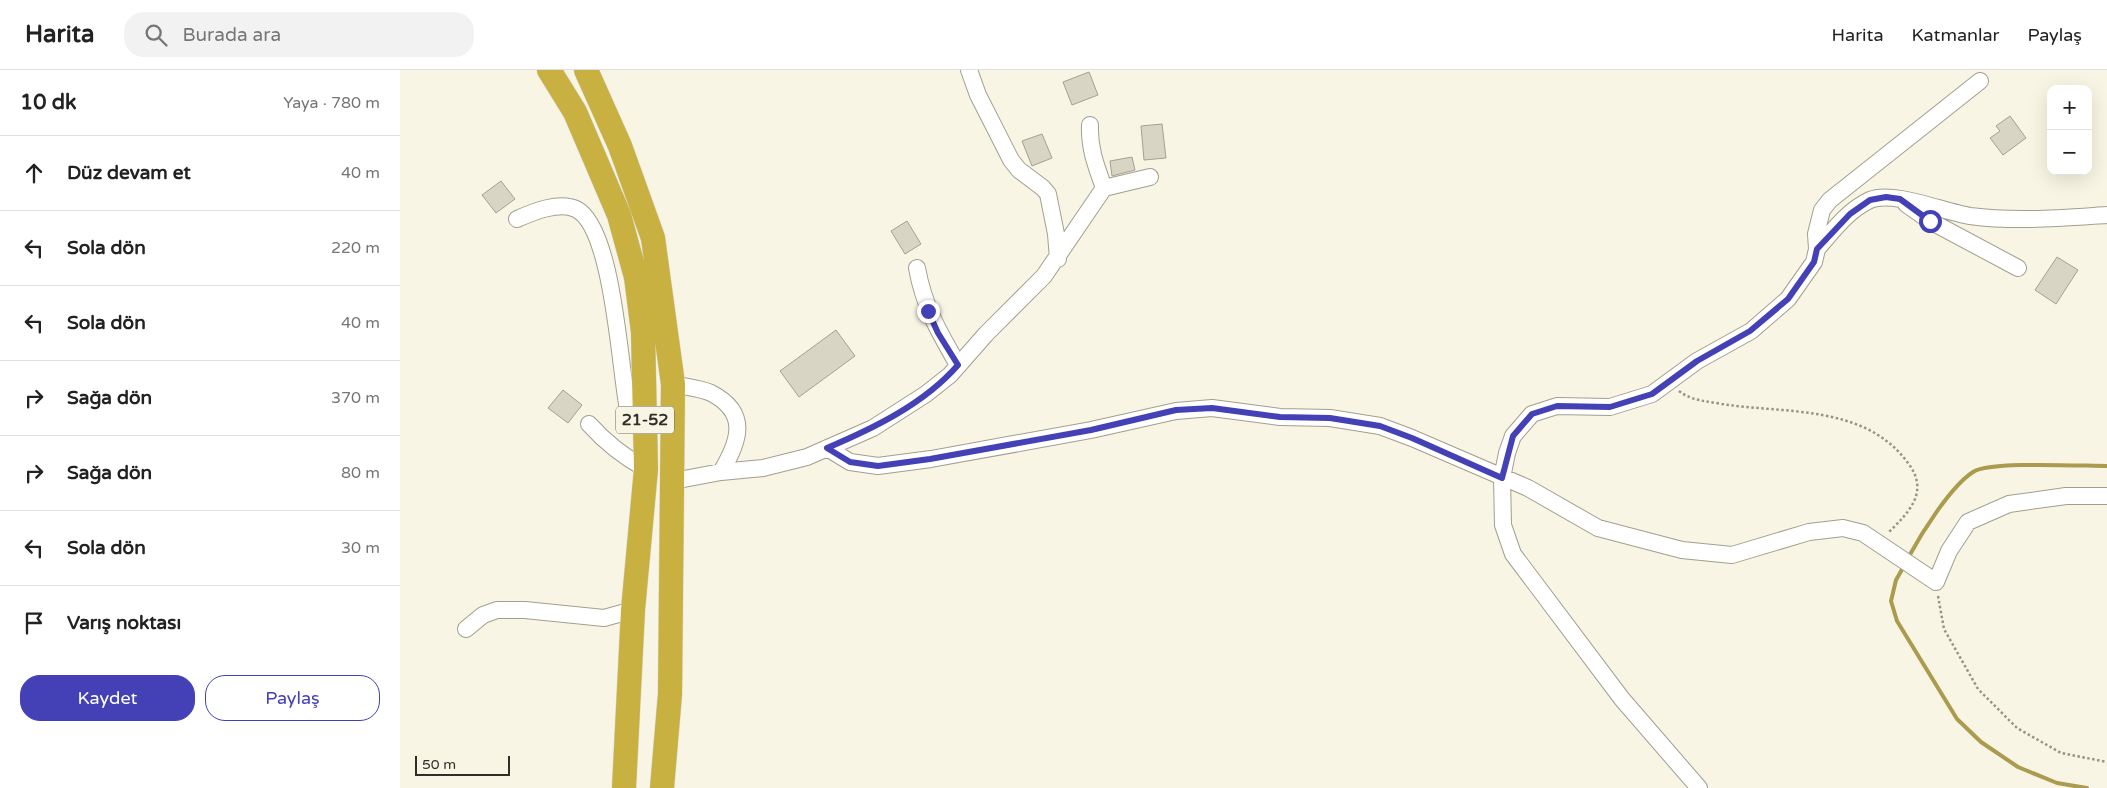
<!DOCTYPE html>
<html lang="tr">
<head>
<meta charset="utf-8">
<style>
  body { margin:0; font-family:"Varela Round",sans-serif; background:#f2f2f2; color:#222 }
  .controls { position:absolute; right:15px; top:15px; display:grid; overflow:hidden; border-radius:10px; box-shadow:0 5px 20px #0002 }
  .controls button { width:45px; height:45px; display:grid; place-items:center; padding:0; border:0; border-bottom:1px solid #e0e0e0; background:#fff; color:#222; font:25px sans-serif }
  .scale { position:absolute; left:15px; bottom:12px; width:95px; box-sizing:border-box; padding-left:5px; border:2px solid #2f2e27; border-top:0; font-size:14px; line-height:18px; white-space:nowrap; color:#2f2e27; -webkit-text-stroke:4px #f9f5e4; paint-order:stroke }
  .stop { position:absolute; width:15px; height:15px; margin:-11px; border:4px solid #4441b6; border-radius:50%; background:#fff }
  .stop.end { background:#4441b6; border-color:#fff; box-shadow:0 1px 5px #0008 }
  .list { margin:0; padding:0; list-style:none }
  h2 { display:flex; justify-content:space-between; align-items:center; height:65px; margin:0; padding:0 20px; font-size:21px }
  h2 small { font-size:16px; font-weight:400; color:#767676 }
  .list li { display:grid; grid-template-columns:32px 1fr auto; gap:15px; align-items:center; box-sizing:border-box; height:75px; padding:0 20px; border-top:1px solid #e0e0e0 }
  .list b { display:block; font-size:19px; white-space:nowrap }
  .list em { font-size:16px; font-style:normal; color:#767676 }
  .actions { display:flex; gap:10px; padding:15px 20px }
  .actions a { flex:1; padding:11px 0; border:1px solid #4441b6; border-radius:20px; text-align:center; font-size:18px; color:#4441b6 }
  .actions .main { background:#4441b6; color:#fff }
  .icon { flex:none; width:28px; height:28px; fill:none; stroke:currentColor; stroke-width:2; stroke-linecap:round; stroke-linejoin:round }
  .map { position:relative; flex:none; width:1707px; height:718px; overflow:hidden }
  header { display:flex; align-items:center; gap:30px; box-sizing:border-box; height:70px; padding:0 25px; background:#fff; border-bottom:1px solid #e0e0e0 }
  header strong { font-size:24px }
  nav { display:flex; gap:28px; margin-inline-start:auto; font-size:18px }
  .search { width:350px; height:45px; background:#f2f2f2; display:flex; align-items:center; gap:12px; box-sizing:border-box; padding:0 18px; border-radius:20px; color:#767676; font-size:19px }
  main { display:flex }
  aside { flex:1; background:#fff }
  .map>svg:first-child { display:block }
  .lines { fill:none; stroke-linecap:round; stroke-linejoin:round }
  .stream { stroke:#ab9b4f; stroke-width:4 }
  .building { fill:#d8d5c4; stroke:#a5a191 }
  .minor-casing { stroke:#a29f8f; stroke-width:18 }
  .highway-casing { stroke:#dad9d8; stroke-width:25 }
  .path { stroke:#969487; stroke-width:2.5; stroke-dasharray:2.5 2.5; stroke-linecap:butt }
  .minor { stroke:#fff; stroke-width:16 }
  .highway { stroke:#c8b141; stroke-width:24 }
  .route { stroke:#4441b6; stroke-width:6 }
  .labels { text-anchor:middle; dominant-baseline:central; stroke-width:5; stroke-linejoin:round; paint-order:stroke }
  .shield { fill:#f9f5e4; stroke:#6c6a60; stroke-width:1 }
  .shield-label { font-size:16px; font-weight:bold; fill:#2f2e27 }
</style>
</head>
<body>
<header>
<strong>Harita</strong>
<div class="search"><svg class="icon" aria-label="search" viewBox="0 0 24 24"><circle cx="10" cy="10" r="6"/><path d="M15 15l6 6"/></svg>Burada ara</div>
<nav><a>Harita</a><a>Katmanlar</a><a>Paylaş</a></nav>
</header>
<main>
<aside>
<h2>10 dk<small>Yaya · 780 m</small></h2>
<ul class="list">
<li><svg class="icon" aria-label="ahead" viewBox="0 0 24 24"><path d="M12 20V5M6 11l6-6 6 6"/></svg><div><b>Düz devam et</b></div><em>40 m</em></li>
<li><svg class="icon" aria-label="left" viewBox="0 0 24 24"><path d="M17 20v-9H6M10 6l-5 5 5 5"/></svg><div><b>Sola dön</b></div><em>220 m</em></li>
<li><svg class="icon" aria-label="left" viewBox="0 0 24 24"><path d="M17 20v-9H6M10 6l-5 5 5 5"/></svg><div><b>Sola dön</b></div><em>40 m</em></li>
<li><svg class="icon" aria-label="right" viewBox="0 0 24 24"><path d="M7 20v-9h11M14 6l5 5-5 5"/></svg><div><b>Sağa dön</b></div><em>370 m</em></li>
<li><svg class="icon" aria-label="right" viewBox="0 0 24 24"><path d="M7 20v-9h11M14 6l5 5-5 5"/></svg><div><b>Sağa dön</b></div><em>80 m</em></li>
<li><svg class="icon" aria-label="left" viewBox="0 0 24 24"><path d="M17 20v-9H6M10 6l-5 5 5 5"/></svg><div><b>Sola dön</b></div><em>30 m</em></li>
<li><svg class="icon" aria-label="arrive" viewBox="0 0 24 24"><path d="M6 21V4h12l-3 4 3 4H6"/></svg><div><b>Varış noktası</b></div></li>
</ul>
<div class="actions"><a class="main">Kaydet</a><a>Paylaş</a></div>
</aside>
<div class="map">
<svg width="1707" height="718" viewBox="0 0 1707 718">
  <rect width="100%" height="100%" fill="#f9f5e4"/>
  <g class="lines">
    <!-- stream -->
    <path class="stream" d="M1508 488C1521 464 1550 417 1573 402 1590 391 1682 396 1707 396
      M1504 496 1496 510 1491 531 1497 551 1557 649 1581 672 1618 697 1657 713 1687 718"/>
  </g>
  <!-- building -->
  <path class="building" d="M689 2 698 25 672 35 663 12Z
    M1610 46 1626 68 1603 85 1590 68 1600 61 1596 56Z
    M762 54 766 88 744 90 741 56Z
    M642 64 652 88 632 96 622 71Z
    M732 87 735 100 712 106 710 91Z
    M101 111 115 129 96 143 82 125Z
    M507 151 521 174 505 184 491 161Z
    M1657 187 1678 200 1656 234 1635 220Z
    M436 260 455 286 399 327 380 301Z
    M163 320 182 335 168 353 148 338Z"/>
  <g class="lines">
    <defs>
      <path id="minor" d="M569 0 578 25 611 90 619 100 643 118 648 124 656 164 658 189
        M690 55C689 78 696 96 704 118
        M1506 134 1530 151 1618 198
        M117 149C133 142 159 131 176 139 215 158 220 310 230 351L237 356 245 358
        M1417 179C1432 162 1448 140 1470 130 1493 120 1544 142 1570 146 1616 152 1661 148 1707 145
        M517 198C524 237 539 262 558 295
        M273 314C285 317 300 318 311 323 350 343 339 372 321 402
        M189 354C206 373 224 387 246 399
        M427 378 450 392 478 396 531 389 691 360 776 341 812 338 880 347 930 348 980 356 1012 368 1128 418 1198 458 1282 480 1332 485 1409 462 1443 458 1463 463 1536 512 1549 481 1568 452 1609 434 1666 426H1707
        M273 411 321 402 363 398 407 387 473 358 526 324 550 305 586 264 644 206 704 118 750 107
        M66 559 83 545 97 540H125L204 548 233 540
        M1299 718 1222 629 1113 484 1103 455 1102 408 1107 383 1113 366 1132 344 1157 336 1210 337 1252 324 1297 291 1351 261 1388 229 1414 192 1417 179 1416 164 1422 140 1430 130 1580 11"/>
      <path id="highway" d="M149 0 175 42 219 145 236 207 243 262 246 399 233 540 224 718
        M186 0 220 76 253 168 273 314 270 624 262 718"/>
    </defs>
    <!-- minor casing -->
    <use href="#minor" class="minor-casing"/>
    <!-- highway casing -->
    <use href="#highway" class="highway-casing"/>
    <!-- path -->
    <path class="path" d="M1279 321C1292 331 1306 331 1322 334 1386 344 1465 334 1508 393 1530 422 1509 442 1488 463
      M1538 526 1544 559 1578 619 1617 658 1661 683 1707 692"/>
    <!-- minor -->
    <use href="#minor" class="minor"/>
    <!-- highway -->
    <use href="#highway" class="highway"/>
  </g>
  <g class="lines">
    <!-- route -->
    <path class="route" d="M528 241 538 263 558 295C524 334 474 358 427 378L450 392 478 396 530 389 691 360 776 340 812 338 880 347 930 348 980 356 1012 368 1102 408 1113 366 1132 344 1157 336 1210 337 1252 324 1297 291 1350 261 1388 229 1414 192 1417 179 1450 144 1470 130 1486 127 1500 129 1530 151"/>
  </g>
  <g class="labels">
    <!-- shield labels -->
    <rect class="shield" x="216" y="336.5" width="58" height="27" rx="4"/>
    <g class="shield-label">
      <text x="245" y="350">21-52</text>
    </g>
  </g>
</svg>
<div class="controls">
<button>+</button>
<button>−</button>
</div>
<div class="scale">50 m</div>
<div class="stop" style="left:1530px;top:151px"></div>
<div class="stop end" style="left:528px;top:241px"></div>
</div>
</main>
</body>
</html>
